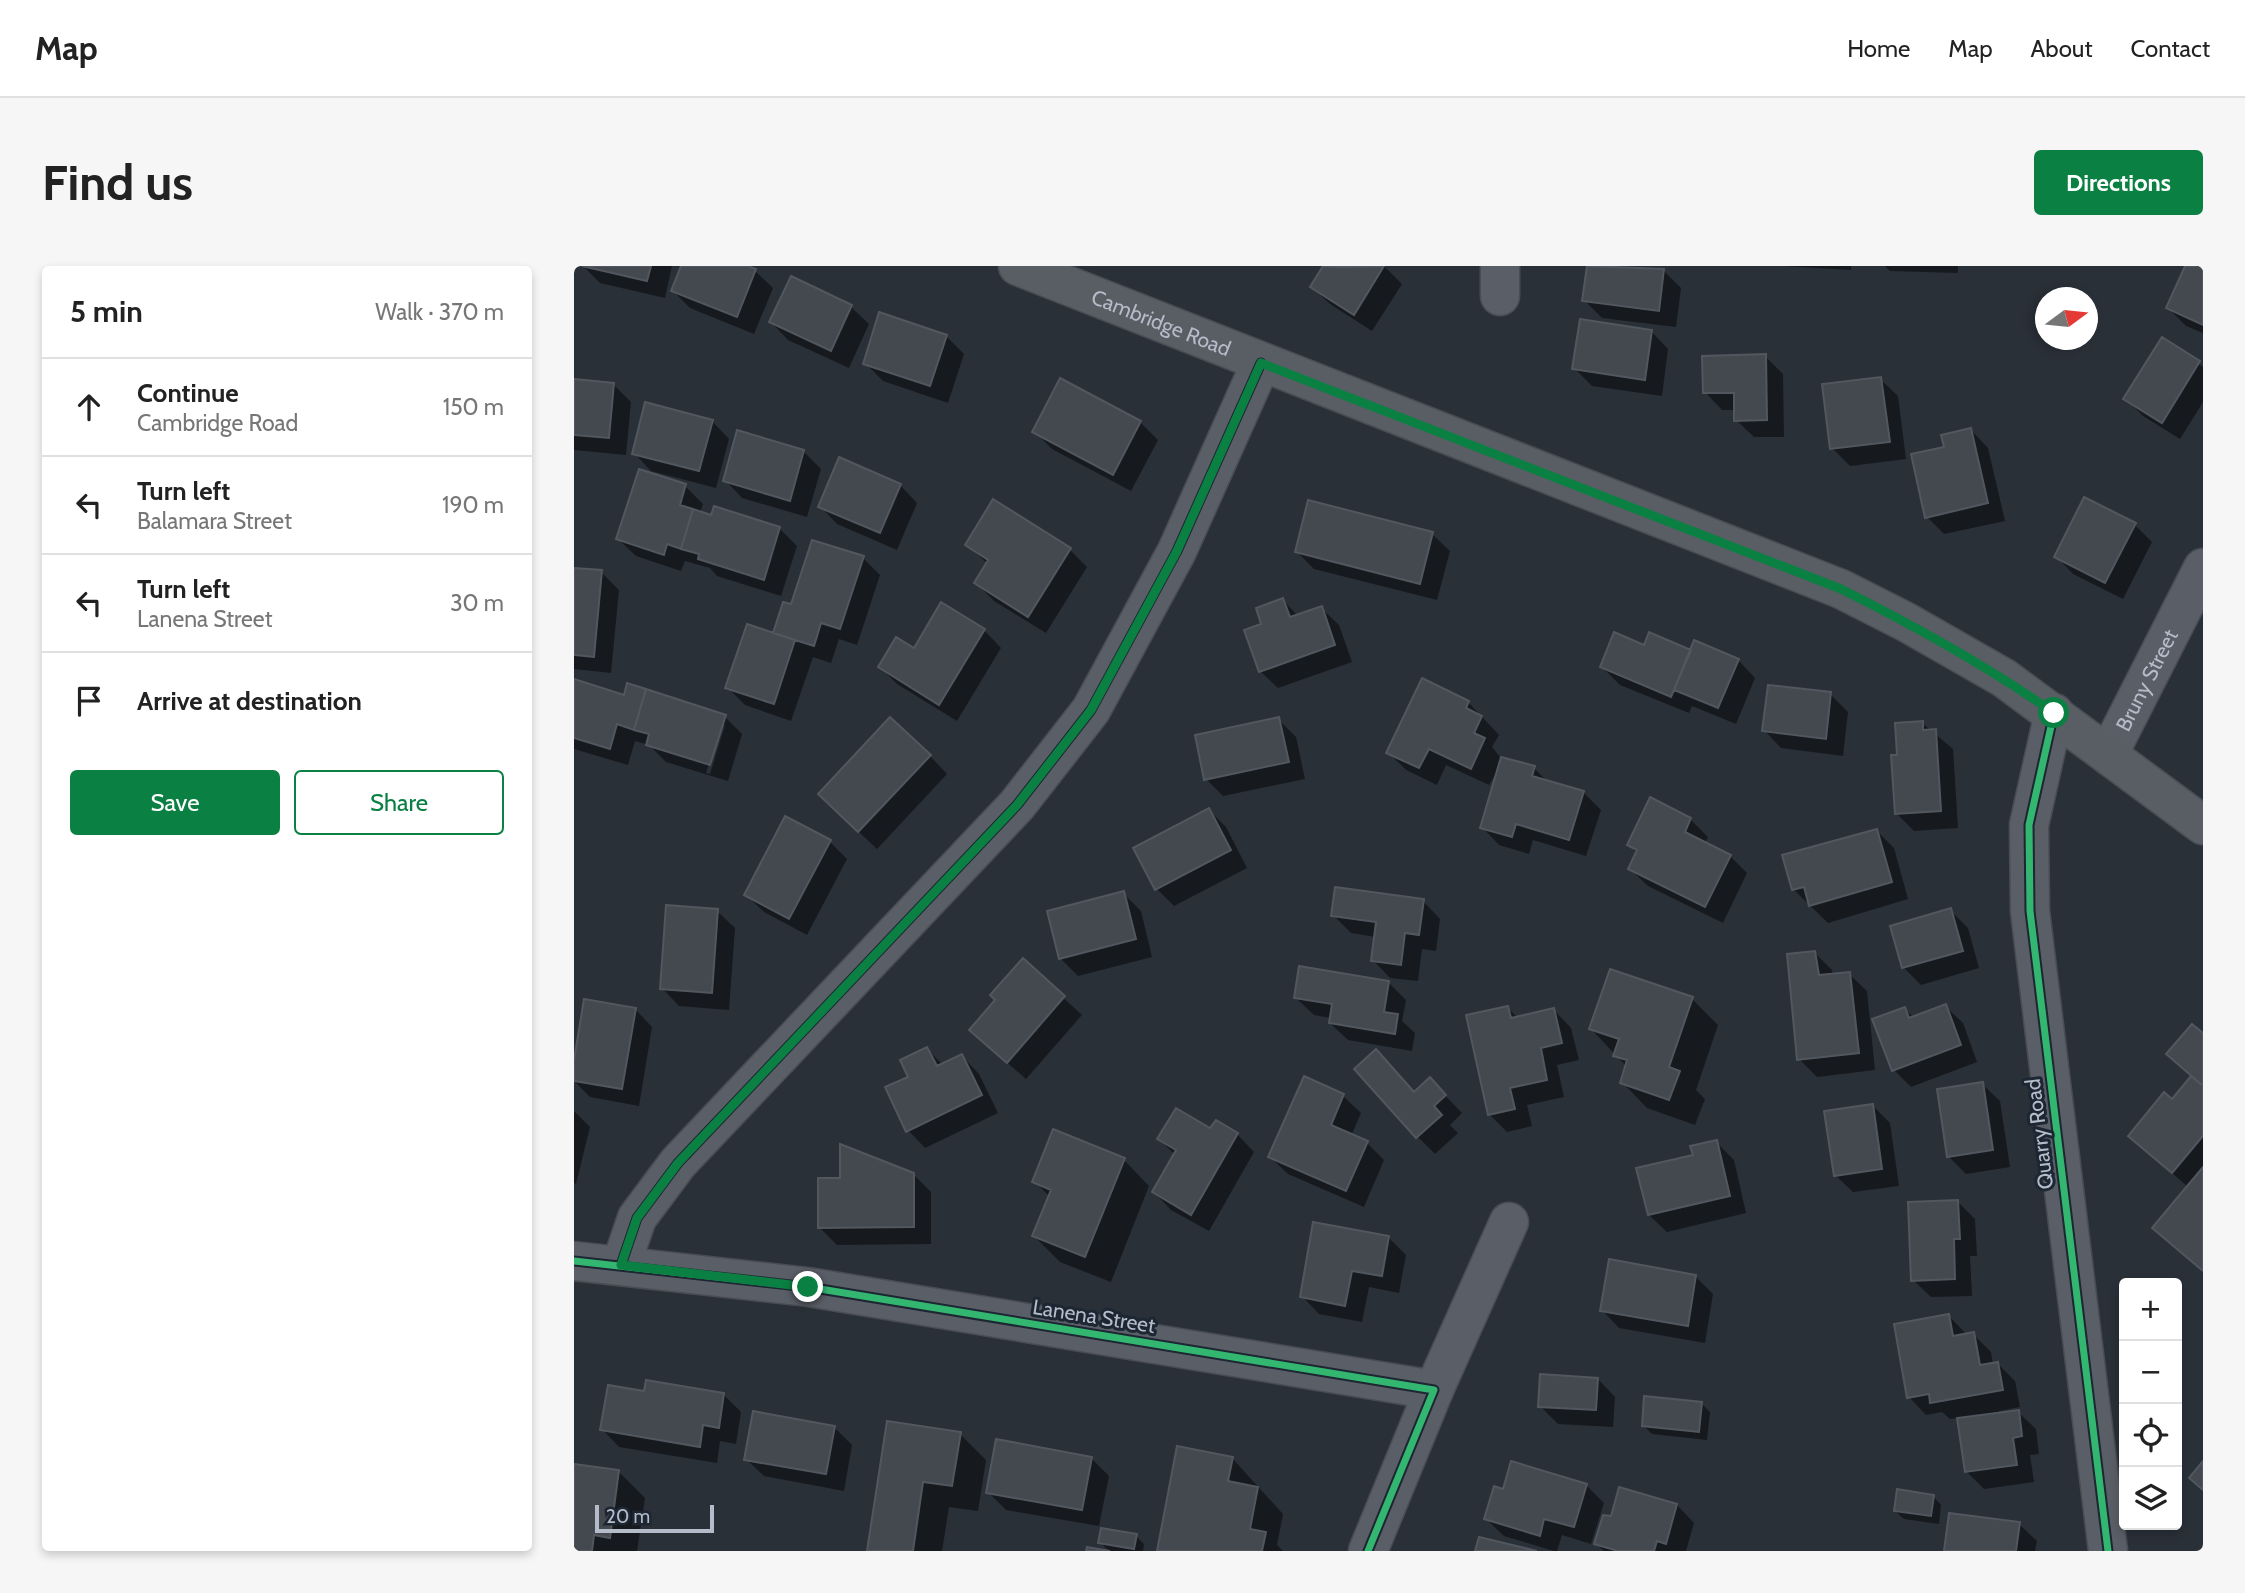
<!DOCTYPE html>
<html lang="en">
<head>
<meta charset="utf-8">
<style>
  body { margin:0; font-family:Cabin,sans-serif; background:#f6f6f6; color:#222 }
  .controls { position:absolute; right:21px; bottom:21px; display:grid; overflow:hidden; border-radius:7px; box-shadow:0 4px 10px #0003 }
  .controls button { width:63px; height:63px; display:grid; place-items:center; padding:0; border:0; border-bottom:2px solid #e0e0e0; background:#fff; color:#222; font:35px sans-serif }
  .compass { position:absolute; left:1461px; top:21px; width:63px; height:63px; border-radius:50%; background:#fff; box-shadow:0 4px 10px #0003; rotate:75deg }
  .scale { position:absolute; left:21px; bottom:18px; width:119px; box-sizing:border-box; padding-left:7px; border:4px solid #b4bcc9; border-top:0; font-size:19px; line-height:24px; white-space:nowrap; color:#b4bcc9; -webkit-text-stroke:5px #1d2633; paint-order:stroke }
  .stop { position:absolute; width:21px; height:21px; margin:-16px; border:5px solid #0b8043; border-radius:50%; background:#fff }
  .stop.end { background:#0b8043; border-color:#fff; box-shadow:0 2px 7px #0008 }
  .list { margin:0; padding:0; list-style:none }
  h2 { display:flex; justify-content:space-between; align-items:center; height:91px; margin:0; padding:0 28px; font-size:30px }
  h2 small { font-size:23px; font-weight:400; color:#767676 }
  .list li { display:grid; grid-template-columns:46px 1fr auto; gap:21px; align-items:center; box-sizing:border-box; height:98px; padding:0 28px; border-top:2px solid #e0e0e0 }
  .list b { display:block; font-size:26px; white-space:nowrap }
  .list p { margin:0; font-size:23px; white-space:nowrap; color:#767676 }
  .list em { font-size:23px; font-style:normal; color:#767676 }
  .actions { display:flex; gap:14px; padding:21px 28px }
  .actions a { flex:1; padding:16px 0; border:2px solid #0b8043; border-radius:7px; text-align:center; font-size:24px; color:#0b8043 }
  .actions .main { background:#0b8043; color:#fff }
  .icon { flex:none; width:38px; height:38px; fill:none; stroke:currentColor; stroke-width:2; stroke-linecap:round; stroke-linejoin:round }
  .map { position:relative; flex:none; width:1629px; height:1285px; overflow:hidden; border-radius:7px }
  header { display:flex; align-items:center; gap:42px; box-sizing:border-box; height:98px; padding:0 35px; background:#fff; border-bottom:2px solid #e0e0e0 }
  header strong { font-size:33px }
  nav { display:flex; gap:38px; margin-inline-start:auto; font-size:24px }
  .intro { display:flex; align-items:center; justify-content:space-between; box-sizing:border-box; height:168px; padding:0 42px }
  h1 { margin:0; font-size:49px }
  .button { padding:18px 32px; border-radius:7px; background:#0b8043; color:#fff; font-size:24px; font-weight:700 }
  main { display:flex; gap:42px; padding:0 42px }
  aside { flex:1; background:#fff; border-radius:7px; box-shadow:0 4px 10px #0003 }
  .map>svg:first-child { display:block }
  .shadow { fill:#0007; fill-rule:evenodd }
  .building { fill:#444950; stroke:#52575f; stroke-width:2 }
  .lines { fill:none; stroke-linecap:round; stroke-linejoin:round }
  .street-casing { stroke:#484c53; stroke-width:41 }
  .secondary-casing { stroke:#484c53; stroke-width:41 }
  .street { stroke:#5a5e66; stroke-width:38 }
  .secondary { stroke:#595d64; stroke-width:38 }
  .cycleway-casing { stroke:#1d2633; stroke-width:11 }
  .cycleway { stroke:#33b770; stroke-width:7 }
  .route { stroke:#0b8043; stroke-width:9 }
  .labels { text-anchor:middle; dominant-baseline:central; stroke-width:6; stroke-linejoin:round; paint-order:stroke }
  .street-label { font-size:21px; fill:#b4bcc9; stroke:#1d2633 }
</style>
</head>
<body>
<header>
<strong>Map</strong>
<nav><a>Home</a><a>Map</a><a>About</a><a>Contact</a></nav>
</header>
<div class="intro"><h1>Find us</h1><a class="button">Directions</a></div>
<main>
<aside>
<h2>5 min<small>Walk · 370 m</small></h2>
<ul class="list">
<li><svg class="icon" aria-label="ahead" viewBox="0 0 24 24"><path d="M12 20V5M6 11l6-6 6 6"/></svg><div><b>Continue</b><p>Cambridge Road</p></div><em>150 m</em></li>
<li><svg class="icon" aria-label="left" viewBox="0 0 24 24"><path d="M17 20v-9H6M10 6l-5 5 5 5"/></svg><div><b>Turn left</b><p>Balamara Street</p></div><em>190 m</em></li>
<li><svg class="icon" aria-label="left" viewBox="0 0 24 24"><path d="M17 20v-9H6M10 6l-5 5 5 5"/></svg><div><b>Turn left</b><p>Lanena Street</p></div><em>30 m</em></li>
<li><svg class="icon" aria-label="arrive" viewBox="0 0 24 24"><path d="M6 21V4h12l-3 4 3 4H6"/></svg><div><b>Arrive at destination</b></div></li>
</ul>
<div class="actions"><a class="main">Save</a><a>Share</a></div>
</aside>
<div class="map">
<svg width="1629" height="1285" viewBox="0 0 1629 1285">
  <rect width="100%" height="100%" fill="#2a3038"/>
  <!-- shadow -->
  <path class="shadow" d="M9 0H98L91 32 26 17Z
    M109 0H169L181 5 199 22 180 68 116 42 99 25Z
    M751 0H765L771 4 773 0H810L828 18 798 65 756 38 738 21Z
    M1014 0 1089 4 1107 22 1102 61 1028 52 1010 34Z
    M1210 0H1277V4Z
    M1311 0H1384V7L1316 5Z
    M1613 0H1629V67L1612 60 1594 42Z
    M277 41 295 58 275 102 214 74 197 56Z
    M1077 65 1094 83 1088 130 1018 120 1000 102Z
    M372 70 390 88 374 137 309 115 291 97Z
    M1589 73 1629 101V136L1606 173 1569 150 1551 132Z
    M1191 90 1209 108 1210 171H1180L1162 154V144H1148L1131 126Z
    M1306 113 1324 130 1332 193 1276 200 1258 182Z
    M0 115 39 118 57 136 52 189 0 184Z
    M138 155 155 173 142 222 77 205 60 187Z
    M566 156 584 174 557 225 478 183 460 165Z
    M1397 164 1414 182 1431 255 1370 268 1353 251 1372 182Z
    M230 186 247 203 233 251 168 232 151 214Z
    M326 219 343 237 323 284 263 258 246 240Z
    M111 220 129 238 126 247 205 262 223 280 207 330 143 310 136 302 111 295 107 305 62 290 44 273Z
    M1561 259 1578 276 1549 333 1499 308 1482 290Z
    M858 268 876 285 863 334 740 303 723 286Z
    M393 279 496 284 513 301 472 367 420 335 402 317 414 298Z
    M289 292 306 309 283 379 265 373 257 397 239 391 217 455 171 439 153 421 200 369 218 340Z
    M0 303 27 306 45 324 37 407 0 403Z
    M709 334 724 350 747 342 765 359 778 396 704 422 686 405 690 360Z
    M410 364 427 382 383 455 323 418 306 401 340 384Z
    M1070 381 1164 394 1181 412 1162 458 1118 440 1115 447 1046 419 1028 401Z
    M0 415 51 431 151 451 168 468 154 515 92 496 75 479 61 475 54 499 0 483ZM147 459H151L136 508 132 507Z
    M1256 428 1274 446 1269 490 1207 482 1190 464Z
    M894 436 925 469 918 481 927 492 960 502 974 516 1009 526 1027 544 1012 590 959 574 955 588 925 579 908 561 927 499 915 519 872 499 863 519 832 504 814 486Z
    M704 453 722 471 731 513 649 530 632 513Z
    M1348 457 1379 483 1384 562 1340 565 1322 547 1325 491Z
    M356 490 373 508 303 583 264 546Z
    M635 544 652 561 673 602 600 640 583 623Z
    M1116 553 1134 571 1131 577 1156 590 1173 607 1149 657 1074 620 1056 603 1063 587 1055 579Z
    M1302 564 1320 582 1334 633 1254 657 1220 624 1210 591Z
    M256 576 273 593 233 669 190 646 172 629Z
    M549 627 567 645 578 691 504 710 486 692Z
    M849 635 866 653 862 685 848 683 844 715 816 712 799 694 802 671 777 667 759 649Z
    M1376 644 1394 662 1405 702 1347 719 1329 701Z
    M143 645 161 662 155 744 105 740 88 722Z
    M1241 687 1258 704 1259 710 1275 708 1293 725 1301 804 1243 811 1225 793Z
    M449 695 508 749 452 813 415 781 423 734Z
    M814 716 832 734 828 755 841 767 838 785 774 774 756 757 757 752 740 749 722 732Z
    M1118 733 1144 759 1122 824 1131 833 1121 859 1073 842 1048 816 1053 801 1017 763Z
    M1371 740 1389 757 1403 796 1337 821 1320 804 1331 743 1340 752Z
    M934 742 944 752 980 744 997 762 1005 794 983 799 990 831 953 839 958 860 933 866 915 848Z
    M61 743 78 761 65 840 16 831 0 815V804Z
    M1629 770V1006L1580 962 1614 921 1556 870 1598 836 1619 810Z
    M353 783 369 799 388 790 405 808 424 847 351 882 334 864 336 811Z
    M856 814 888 847 876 859 884 867 861 888 843 870 841 827Z
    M1408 818 1426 835 1436 901 1392 908 1374 890Z
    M769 830 787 847 777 870 793 877 810 894 790 941 714 908 696 891Z
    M1298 839 1316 857 1325 920 1279 926 1261 909Z
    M0 845 16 861 2 918 0 917Z
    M637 865 663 868 680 886 635 965 597 944 580 926 601 889 585 873Z
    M1142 876 1160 894 1172 947 1093 966 1075 949 1121 891Z
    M550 894 575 920 537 1016 486 996 460 970 476 931 460 915Z
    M339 908 357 926V978L263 979 246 962Z
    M1384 936 1401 953 1403 990H1396L1398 1030 1357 1031 1339 1014Z
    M814 971 832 989 825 1027 795 1021 788 1056 745 1048 728 1030Z
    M1122 1011 1139 1028 1131 1077 1045 1062 1028 1044Z
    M1375 1050 1392 1068H1399L1417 1086 1419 1098H1424L1441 1115 1446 1141 1425 1145 1426 1148 1444 1146 1462 1163 1465 1188 1456 1189 1460 1216 1410 1223 1392 1205 1385 1152 1376 1153 1368 1146 1352 1149 1335 1131Z
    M1024 1113 1041 1131 1039 1161 984 1158 966 1140Z
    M72 1127 150 1129 167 1146 162 1178 146 1175 143 1197 45 1181 28 1163Z
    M1128 1138 1136 1146 1133 1174 1078 1168 1069 1159Z
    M261 1162 278 1179 270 1225 190 1210 172 1193Z
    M386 1168 412 1194 404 1245 375 1241 368 1285H295Z
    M517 1192 535 1210 525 1260 432 1244 414 1226Z
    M658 1192 709 1248 703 1279 709 1285H586Z
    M0 1200 45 1206 71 1232 63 1285H0Z
    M1012 1219 1030 1237 1017 1278 988 1269 983 1285H980L930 1270 912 1253Z
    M1359 1230 1367 1239 1365 1258 1330 1253 1321 1245Z
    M1103 1239 1120 1257 1112 1285H1030L1022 1278 1038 1253Z
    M1445 1258 1463 1275 1461 1285H1372Z
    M562 1270 570 1278 569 1285H535L526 1276Z"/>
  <!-- building -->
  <path class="building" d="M8 0H77L73 15Z
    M107 0H174L182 3 163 51 97 25Z
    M749 0 770 1 810 0 780 49 736 21Z
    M1013 0 1090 3 1085 45 1008 35Z
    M1611 0H1629V59L1592 42Z
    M217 10 278 39 257 85 195 56Z
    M305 46 373 69 356 120 289 98Z
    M1006 53 1078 64 1071 114 998 103Z
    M1588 71 1626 95 1588 157 1549 133Z
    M1192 88 1193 154 1160 155V127H1129L1128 90Z
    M1307 111 1316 176 1256 183 1248 118Z
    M486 112 567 155 539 209 458 166Z
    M0 113 40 117 35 172 0 169Z
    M71 136 139 154 125 205 58 188Z
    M1397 162 1414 237 1351 252 1337 188 1370 181 1367 169Z
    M163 164 230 184 216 235 149 215Z
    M265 191 327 218 306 267 244 241Z
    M65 203 112 218 106 239 119 243 107 283 93 278 90 289 42 273Z
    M1510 231 1562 257 1531 317 1480 291Z
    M419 233 497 282 454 351 400 317 414 294 391 279Z
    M734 234 859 266 846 318 721 286Z
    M140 240 206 261 190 314 124 293 125 288 107 283 119 243 137 249Z
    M238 274 290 290 266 363 247 357 240 380 199 367 209 336 217 338Z
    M0 302 28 304 20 391 0 389Z
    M709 332 716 351 748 340 761 379 685 406 670 364 687 358 682 342Z
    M367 336 411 363 365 439 304 401 322 371 340 382Z
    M173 358 221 374 200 438 151 422Z
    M1040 366 1070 379 1075 366 1117 384 1097 431 1026 401Z
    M1120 374 1165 393 1144 442 1100 424Z
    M848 412 895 435 892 442 908 450 900 467 911 472 897 503 855 483 845 502 812 487Z
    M0 413 50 429 53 417 72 423 60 464 43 458 36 483 0 472Z
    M1194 419 1257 426 1252 473 1188 465Z
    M72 423 152 449 136 499 72 479 75 468 60 464Z
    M316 451 357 489 284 566 244 528Z
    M705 451 715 496 630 514 621 469Z
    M1349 455V464L1362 463 1367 545 1321 548 1317 489H1323L1321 457Z
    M927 491 961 500 958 510 1010 525 995 574 942 558 938 571 906 562Z
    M1076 531 1117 552 1111 566 1157 589 1131 641 1054 603 1063 584 1053 579Z
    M635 542 657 584 581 624 559 582Z
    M211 550 257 574 215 653 170 629Z
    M1303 563 1318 616 1235 640 1230 621 1218 624 1208 589Z
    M761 621 850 633 845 669 831 667 827 699 797 695 802 656 757 650Z
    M550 625 562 673 485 693 473 645Z
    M92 639 144 643 138 727 86 723Z
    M1377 642 1389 685 1328 702 1316 660Z
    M1241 685 1245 709 1276 706 1285 787 1223 794 1213 688Z
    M449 692 491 730 433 797 395 764 421 734 416 729Z
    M725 700 815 715 810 746 824 748 821 768 755 757 758 738 720 732Z
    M1036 703 1119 731 1095 801 1106 805 1095 834 1046 817 1053 794 1039 790 1045 773 1015 763Z
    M10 733 62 742 48 823 0 815V794Z
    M1372 738 1387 779 1318 805 1298 753 1331 741 1335 752Z
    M934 740 937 752 980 742 988 777 967 782 973 814 936 822 941 843 914 849 892 749Z
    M1618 758 1629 767V820L1592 788Z
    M353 781 363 800 388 788 408 829 332 866 311 821 334 811 326 794Z
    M802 783 840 826 856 811 872 829 860 840 868 849 842 872 780 803Z
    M730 810 770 828 757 859 794 875 772 925 694 891Z
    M1617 810 1629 820V870L1598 907 1554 870 1590 826 1598 833Z
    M1409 816 1419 884 1373 891 1363 823Z
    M1299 838 1308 903 1260 910 1250 845Z
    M602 842 636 862 642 854 664 867 617 949 578 926 602 884 583 873Z
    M479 863 551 892 511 991 458 970 477 924 458 916Z
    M1143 874 1156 930 1074 949 1062 902 1119 889 1116 880Z
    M266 878 340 907V961L244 962V912H266Z
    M1629 901V1005L1578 962Z
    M1384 934 1386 973H1380L1381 1013 1337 1015 1334 936Z
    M739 956 815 970 808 1010 778 1005 771 1040 726 1031Z
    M1035 993 1122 1009 1114 1060 1026 1045Z
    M1375 1048 1379 1070 1400 1066 1406 1099 1424 1096 1429 1124 1356 1137 1355 1128 1333 1132 1320 1058Z
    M966 1108 1024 1112 1022 1144 964 1141Z
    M72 1114 150 1127 145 1162 129 1159 126 1181 26 1164 34 1119 70 1125Z
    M1070 1130 1128 1136 1125 1166 1068 1160Z
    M1445 1144 1448 1170 1439 1172 1443 1199 1391 1206 1383 1152Z
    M179 1145 261 1160 252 1208 170 1194Z
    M313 1155 387 1166 378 1220 349 1216 339 1285H293Z
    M422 1173 518 1191 508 1244 412 1227Z
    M603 1180 659 1191 654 1215 684 1221 676 1263 692 1266 688 1285H583Z
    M937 1195 1013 1218 1000 1261 970 1253 966 1270 910 1253 920 1220 929 1223Z
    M1629 1195V1224L1615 1212Z
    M0 1198 45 1204 36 1272 20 1269 18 1285H0Z
    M1045 1221 1103 1238 1092 1278 1083 1275 1080 1285H1044L1020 1278 1029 1249 1037 1250Z
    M1323 1223 1360 1229 1357 1250 1320 1245Z
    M1375 1247 1446 1256 1442 1285H1370Z
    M527 1262 563 1268 560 1283 524 1277Z
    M905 1271 963 1285H901Z
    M513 1281 536 1285H512Z"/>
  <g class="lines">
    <defs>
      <g id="street">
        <path d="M926 30V0"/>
        <path d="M1480 447 1455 559 1456 645 1534 1285"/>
        <path id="s1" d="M1535 487 1629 302"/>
        <path d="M0 995 234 1021 860 1124"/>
        <path d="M47 999 63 952 104 897 443 539 517 444 603 285 687 97"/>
        <path d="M794 1285 860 1124 935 956"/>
      </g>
      <g id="secondary">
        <path id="s2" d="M444 0 1267 323 1332 356 1430 412 1629 559"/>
      </g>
    </defs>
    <!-- street casing -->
    <use href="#street" class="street-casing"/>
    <!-- secondary casing -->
    <use href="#secondary" class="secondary-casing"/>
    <!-- street -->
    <use href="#street" class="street"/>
    <!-- secondary -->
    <use href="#secondary" class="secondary"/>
    <defs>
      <path id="cycleway" d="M1480 447 1455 559 1456 645 1534 1285
        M0 995 234 1021 860 1124 794 1285
        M47 999 63 952 104 897 443 539 517 444 603 285 687 97"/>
    </defs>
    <!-- cycleway casing -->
    <use href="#cycleway" class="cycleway-casing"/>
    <!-- cycleway -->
    <use href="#cycleway" class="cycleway"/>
  </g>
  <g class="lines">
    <!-- route -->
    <path class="route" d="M234 1021 47 999 63 952 104 897 443 539 517 444 603 285 687 97 1267 323C1341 360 1412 399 1480 447"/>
  </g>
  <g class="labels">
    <!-- street labels -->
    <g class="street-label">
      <text stroke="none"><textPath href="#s2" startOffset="154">Cambridge Road</textPath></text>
      <text stroke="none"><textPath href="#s1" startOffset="82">Bruny Street</textPath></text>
      <text transform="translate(1465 868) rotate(-97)">Quarry Road</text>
      <text transform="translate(520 1050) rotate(9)">Lanena Street</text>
    </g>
  </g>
</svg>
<div class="controls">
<button>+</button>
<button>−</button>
<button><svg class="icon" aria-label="locate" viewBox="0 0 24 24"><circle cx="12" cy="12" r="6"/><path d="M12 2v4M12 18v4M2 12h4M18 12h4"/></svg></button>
<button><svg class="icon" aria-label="layers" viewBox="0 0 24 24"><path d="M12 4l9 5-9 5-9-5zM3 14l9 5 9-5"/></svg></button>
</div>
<svg class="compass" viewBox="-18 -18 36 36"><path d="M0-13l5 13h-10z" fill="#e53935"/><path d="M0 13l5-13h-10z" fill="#767676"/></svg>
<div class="scale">20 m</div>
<div class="stop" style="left:1480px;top:447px"></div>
<div class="stop end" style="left:234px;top:1021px"></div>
</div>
</main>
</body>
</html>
